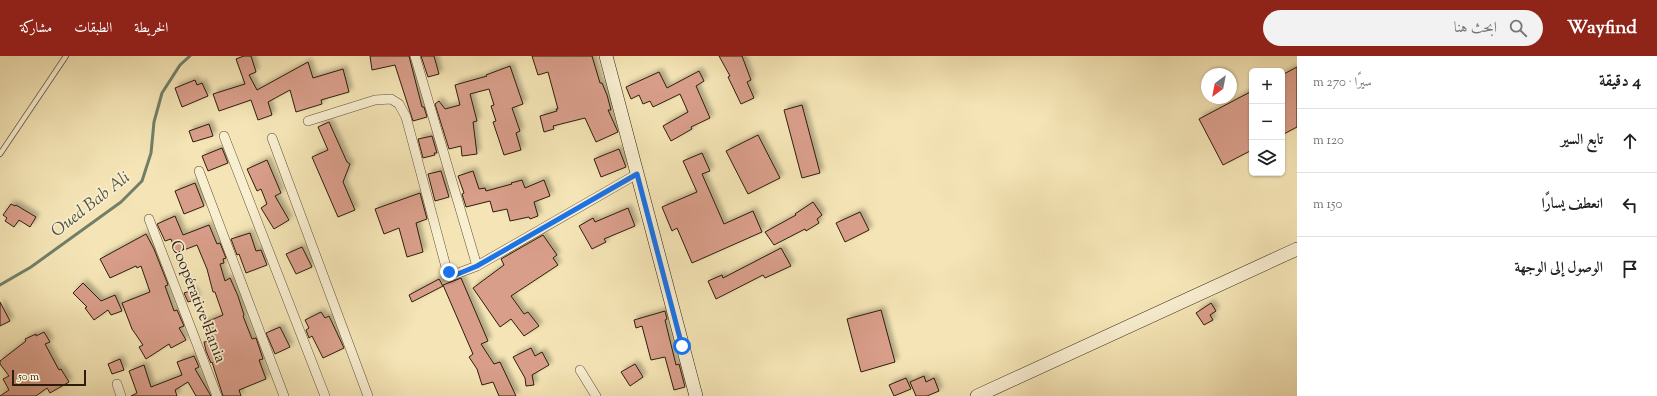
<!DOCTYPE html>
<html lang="ar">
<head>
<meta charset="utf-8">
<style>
  body { margin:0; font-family:"Sorts Mill Goudy",Amiri,serif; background:#f2f2f2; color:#202124; direction:rtl }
  .controls { position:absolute; right:12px; top:12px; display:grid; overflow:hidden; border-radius:6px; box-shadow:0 1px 3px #0004 }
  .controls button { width:36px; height:36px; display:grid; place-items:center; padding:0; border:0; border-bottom:1px solid #e0e0e0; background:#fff; color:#202124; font:20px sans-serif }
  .compass { position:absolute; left:1201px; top:12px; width:36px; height:36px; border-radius:50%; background:#fff; box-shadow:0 1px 3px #0004; rotate:212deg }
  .scale { position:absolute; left:12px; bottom:10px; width:74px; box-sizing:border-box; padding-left:4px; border:2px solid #2d1e0b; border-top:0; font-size:11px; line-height:14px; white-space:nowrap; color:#2d1e0b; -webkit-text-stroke:3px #f8eed0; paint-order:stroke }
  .stop { position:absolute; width:12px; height:12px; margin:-9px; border:3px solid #1a73e8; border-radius:50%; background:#fff }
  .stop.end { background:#1a73e8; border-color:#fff; box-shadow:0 1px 4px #0008 }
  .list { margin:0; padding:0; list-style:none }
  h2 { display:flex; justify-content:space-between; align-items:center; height:52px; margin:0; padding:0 16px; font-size:17px }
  h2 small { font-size:13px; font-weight:400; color:#757577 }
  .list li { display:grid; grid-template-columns:26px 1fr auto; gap:12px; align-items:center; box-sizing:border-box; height:64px; padding:0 16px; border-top:1px solid #e0e0e0 }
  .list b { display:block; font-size:15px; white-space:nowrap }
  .list em { font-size:13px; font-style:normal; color:#757577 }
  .icon { flex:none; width:22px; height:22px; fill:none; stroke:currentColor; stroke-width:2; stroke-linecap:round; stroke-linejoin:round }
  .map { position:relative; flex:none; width:1297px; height:340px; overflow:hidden; direction:ltr }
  header { display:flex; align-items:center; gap:24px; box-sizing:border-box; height:56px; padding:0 20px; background:#8f2418; color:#fff }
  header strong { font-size:19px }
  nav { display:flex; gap:22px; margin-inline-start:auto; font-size:14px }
  .search { width:280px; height:36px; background:#f2f2f2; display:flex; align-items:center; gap:10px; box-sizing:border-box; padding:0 14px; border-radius:22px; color:#757577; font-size:15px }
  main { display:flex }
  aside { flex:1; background:#fff }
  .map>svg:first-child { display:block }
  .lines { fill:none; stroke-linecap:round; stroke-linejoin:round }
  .stream { stroke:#717f69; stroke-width:3 }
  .building { fill:#d99e8a; stroke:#2d1e0b; filter:url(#shadow) }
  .lane-casing { stroke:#5f5036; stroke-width:6 }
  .street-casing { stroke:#5f5036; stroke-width:10 }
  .secondary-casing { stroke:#2d1e0b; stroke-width:14 }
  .lane { stroke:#f8eed0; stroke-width:4.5 }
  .street { stroke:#f8eed0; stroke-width:9 }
  .secondary { stroke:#f8eed0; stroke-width:13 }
  .route { stroke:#1a73e8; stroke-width:5 }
  .labels { text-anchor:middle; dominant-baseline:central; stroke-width:3.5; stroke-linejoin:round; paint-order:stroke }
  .street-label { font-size:16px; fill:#2d1e0b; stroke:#f8eed0 }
  .water-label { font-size:17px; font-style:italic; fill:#4f4f3a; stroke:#f8eed0 }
</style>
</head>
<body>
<header>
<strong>Wayfind</strong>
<div class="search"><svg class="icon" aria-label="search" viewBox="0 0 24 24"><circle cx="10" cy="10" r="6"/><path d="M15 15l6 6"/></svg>ابحث هنا</div>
<nav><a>الخريطة</a><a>الطبقات</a><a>مشاركة</a></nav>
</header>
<main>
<aside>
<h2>4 دقيقة<small>سيرًا · 270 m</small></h2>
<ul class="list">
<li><svg class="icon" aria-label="ahead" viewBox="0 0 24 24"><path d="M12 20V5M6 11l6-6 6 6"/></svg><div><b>تابع السير</b></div><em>120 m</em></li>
<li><svg class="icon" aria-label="left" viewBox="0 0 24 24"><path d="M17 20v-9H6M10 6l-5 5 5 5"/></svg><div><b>انعطف يسارًا</b></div><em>150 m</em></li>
<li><svg class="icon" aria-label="arrive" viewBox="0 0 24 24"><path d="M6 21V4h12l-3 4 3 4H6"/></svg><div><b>الوصول إلى الوجهة</b></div></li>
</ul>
</aside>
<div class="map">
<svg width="1297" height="340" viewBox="0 0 1297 340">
  <defs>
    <filter id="shadow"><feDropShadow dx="3.5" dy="-3.5" stdDeviation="2" flood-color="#0004"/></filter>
  </defs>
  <rect width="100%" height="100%" fill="#f5e5b6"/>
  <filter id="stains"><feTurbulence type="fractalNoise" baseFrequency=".005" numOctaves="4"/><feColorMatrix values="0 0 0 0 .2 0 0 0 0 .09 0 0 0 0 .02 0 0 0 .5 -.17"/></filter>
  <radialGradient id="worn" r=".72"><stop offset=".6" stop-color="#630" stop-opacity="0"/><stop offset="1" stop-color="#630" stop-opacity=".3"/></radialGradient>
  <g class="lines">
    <!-- stream -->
    <path class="stream" d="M0 229 31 211 121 146 142 125 151 97 154 66 162 37 180 9 190 0"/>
  </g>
  <!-- building -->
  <path class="building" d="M244 0H251L256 16 249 19 257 34 308 6 313 22 343 13 349 36 321 44 322 48 296 56 290 34 268 46 272 59 258 64 251 44 219 55 213 38 245 28 236 3Z
    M370 0H409L422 51H424L427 61 413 65 395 9 372 14Z
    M421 0H434L439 18 428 21Z
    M532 0H592L600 27H602L607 39 611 54H608L618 76 596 86 585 62 553 70 554 73 544 76 540 60 557 55 556 53H558L548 16 538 19Z
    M719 0H742L751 24 747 26 754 42 741 48 728 21 730 20Z
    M510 10 523 48 512 52 520 75 516 77 521 94 504 99 493 66 496 65 491 50 494 49 489 33 470 38 477 65 473 66 477 98 462 100 461 90 449 93 435 48 439 45 445 53 460 49 455 29 487 20 486 19Z
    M1297 11V71L1282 79V19Z
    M699 15 704 25 696 30 710 62 691 71 692 73 671 85 663 70 688 56 680 38 653 51 650 45 643 48 639 39 631 43 626 31 659 16 667 32Z
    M195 24 197 29 202 27 208 40 182 51 175 32Z
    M1252 35V94L1223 109 1199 63Z
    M802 49 820 117 802 122 784 54Z
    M329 66 347 106 350 108 343 126 355 154 338 161 312 101 328 94 318 71Z
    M209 68 213 80 193 86 189 75Z
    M758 79 780 122 748 138 726 95Z
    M432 80 437 97H434L435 99 423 102 418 83Z
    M222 92 228 107 208 115 202 100Z
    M619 93 626 111 601 121 594 103Z
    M702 97 710 115 702 118 724 168 753 155 762 176 692 207 677 172 672 175 662 151 697 136 683 105Z
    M267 104 281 137 275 140 289 164 274 173 261 152 267 148 261 133 257 135 247 113Z
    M441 115 449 141 435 145 428 118Z
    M473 115 479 133 485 132 486 135 512 128 511 127 522 124 525 132 544 124 550 140 534 146 538 160 530 163 529 161 510 165 507 153 493 156 490 145 466 151 462 138 464 137 458 120Z
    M195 127 204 150 184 158 175 135Z
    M420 137 427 163 416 167 423 196 407 201 399 172 384 178 375 153Z
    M813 146 822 159 817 163 819 167 806 175 805 173 774 189 765 176 796 159 795 158Z
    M11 148 15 150 16 149 36 161 30 171 19 164 14 171 5 165 7 162 3 159Z
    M628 152 635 170 604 183 606 186 592 193 579 170 593 162 595 166Z
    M860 156 869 174 845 186 836 167Z
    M175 160 183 179 209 169 217 188 220 187 226 202 223 203 224 207 220 208 225 225 230 222 238 240 244 259 243 260 252 283 256 282 263 303 259 304 266 323 239 334 241 340H223L212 306 211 307 206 295 204 286 211 285 204 267 223 259 215 236H213L207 213 197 189 176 197 171 183 165 185 157 168Z
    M250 177 256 195 261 194 267 209 246 217 239 198 237 199 231 183Z
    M146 178 154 193 167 226 168 229 165 230 174 255 177 254 184 270 179 272 186 284 171 292 169 288 146 303 139 291 143 289 132 273 122 247 150 236 141 210 137 212 136 210 110 222 100 203Z
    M543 179 557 199 553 202 558 209 511 240 524 258 528 256 539 270 524 280 511 263 500 271 473 232 504 209 501 203Z
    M302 191 312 211 296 218 286 198Z
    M781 192 791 210 765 222 763 219 716 243 708 225 722 219 723 222Z
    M461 222 488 285 481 288 494 308 500 306 516 340H499L493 326 482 329 477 313 469 301 473 298 443 229Z
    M439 223 443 230 412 246 409 239Z
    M83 227 101 245 115 239 122 255 111 259 108 254 94 264 85 252 87 251 73 237Z
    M193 234 197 243 188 246 184 237Z
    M0 246 10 265 0 270Z
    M1211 247 1216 255 1210 259 1213 264 1204 269 1196 257Z
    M881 254 895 306 861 316 847 263Z
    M665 255 667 263 665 264 676 309 679 308 685 331 674 334 665 301 651 304 642 270 636 272 634 264Z
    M321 256 325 262 329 260 344 292 323 302 312 280 309 282 306 274 309 272 305 264Z
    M280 271 290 291 275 298 266 277Z
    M44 276 50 286 45 288 59 314 61 313 69 326 50 337 47 332 36 340H0L9 334 3 323 9 320 0 308V305L26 285 25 283 36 278V280Z
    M531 292 535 300 542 296 549 309 532 319 534 329 526 330 525 322 513 301Z
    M194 300 199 311 195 313 211 340H196L188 326 175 334 177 340H131L137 337 129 315 144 309 151 331 182 319 177 306Z
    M120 303 124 314 112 318 108 308Z
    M635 308 643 321 630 330 621 316Z
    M924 320 926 326 934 322 939 335 927 340H916L910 326Z
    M906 322 911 333 894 340 889 329Z"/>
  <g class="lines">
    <defs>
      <path id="lane" d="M0 98 66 0"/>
      <path id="street" d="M415 0 477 210
        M308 65 375 44 391 43 399 48 406 61 446 211 449 217 453 219 477 210 637 118
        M224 80 325 340
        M272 82 368 340
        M199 115 284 340
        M149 163 217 340
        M580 314 596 340
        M117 328 121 340"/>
      <path id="secondary" d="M606 0 696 340
        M977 340 1297 193"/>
    </defs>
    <!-- lane casing -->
    <use href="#lane" class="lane-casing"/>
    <!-- street casing -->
    <use href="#street" class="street-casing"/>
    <!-- secondary casing -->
    <use href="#secondary" class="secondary-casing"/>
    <!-- lane -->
    <use href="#lane" class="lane"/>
    <!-- street -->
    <use href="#street" class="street"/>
    <!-- secondary -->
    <use href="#secondary" class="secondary"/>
  </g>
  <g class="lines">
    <!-- route -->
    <path class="route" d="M449 216 453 220 477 210 637 118 682 290"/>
  </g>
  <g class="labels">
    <!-- street labels -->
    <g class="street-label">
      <text transform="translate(197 246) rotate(69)">Coopérative Hania</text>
    </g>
    <!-- water labels -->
    <g class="water-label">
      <text transform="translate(91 149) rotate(-38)">Oued Bab Ali</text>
    </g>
  </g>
  <rect width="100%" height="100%" filter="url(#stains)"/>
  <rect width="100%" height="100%" fill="url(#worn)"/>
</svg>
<div class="controls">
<button>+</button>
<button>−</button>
<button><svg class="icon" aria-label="layers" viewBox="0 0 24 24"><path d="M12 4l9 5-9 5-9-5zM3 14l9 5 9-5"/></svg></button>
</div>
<svg class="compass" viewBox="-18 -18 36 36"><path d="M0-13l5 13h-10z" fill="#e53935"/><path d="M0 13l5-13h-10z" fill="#757577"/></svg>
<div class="scale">50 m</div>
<div class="stop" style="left:682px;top:290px"></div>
<div class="stop end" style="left:449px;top:216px"></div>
</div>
</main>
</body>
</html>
